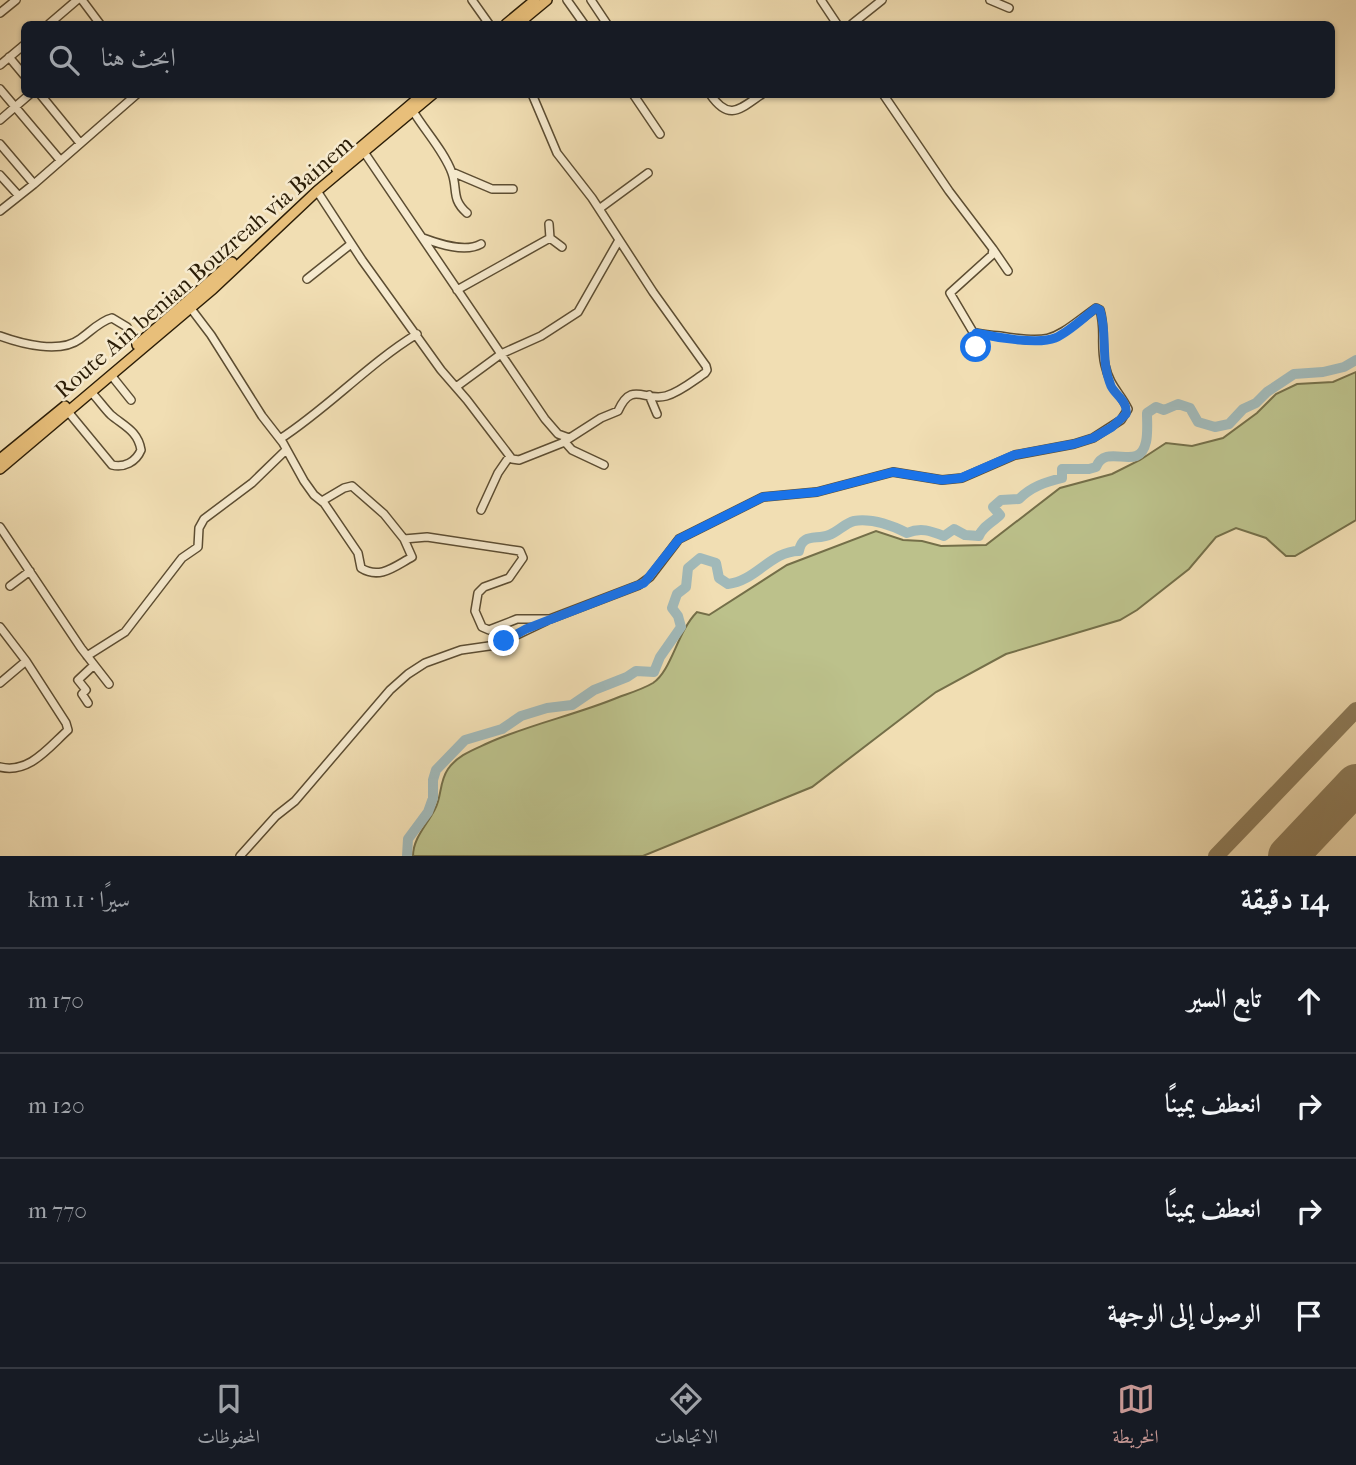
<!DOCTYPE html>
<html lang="ar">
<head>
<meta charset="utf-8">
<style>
  body { margin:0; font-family:"IM FELL French Canon",Amiri,serif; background:#20242c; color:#f1f3f6; direction:rtl }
  .stop { position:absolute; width:21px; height:21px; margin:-16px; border:5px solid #1a73e8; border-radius:50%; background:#fff }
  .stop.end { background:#1a73e8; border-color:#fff; box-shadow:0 2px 7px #0008 }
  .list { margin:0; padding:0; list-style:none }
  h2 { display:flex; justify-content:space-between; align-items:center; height:91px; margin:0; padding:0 28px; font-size:30px }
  h2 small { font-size:23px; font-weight:400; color:#9ea1a6 }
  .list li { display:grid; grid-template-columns:46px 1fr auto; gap:21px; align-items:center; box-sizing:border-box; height:105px; padding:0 28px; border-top:2px solid #363941 }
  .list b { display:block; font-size:26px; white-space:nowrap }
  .list em { font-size:23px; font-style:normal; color:#9ea1a6 }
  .icon { flex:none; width:38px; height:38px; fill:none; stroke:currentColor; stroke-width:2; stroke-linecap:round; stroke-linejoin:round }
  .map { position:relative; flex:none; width:1356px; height:856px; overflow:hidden; direction:ltr }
  .search { position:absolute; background:#171b24; box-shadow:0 2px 5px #0004; left:21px; right:21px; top:21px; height:77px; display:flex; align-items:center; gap:18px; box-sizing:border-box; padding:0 24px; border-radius:10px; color:#9ea1a6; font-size:26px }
  .sheet { height:511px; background:#171b24 }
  nav { display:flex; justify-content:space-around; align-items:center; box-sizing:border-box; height:98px; border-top:2px solid #363941; background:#171b24; font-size:19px; color:#9ea1a6 }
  nav a { display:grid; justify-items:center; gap:4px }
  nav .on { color:#c59692 }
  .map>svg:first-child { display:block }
  .green { fill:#bcc18b; stroke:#746f49; stroke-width:2 }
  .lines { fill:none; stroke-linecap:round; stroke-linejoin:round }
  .river { stroke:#a1b9b9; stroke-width:10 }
  .taxiway { stroke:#8e7e5d; stroke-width:16 }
  .runway { stroke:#8e7e5d; stroke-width:40 }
  .minor-casing { stroke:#5c4d32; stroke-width:10 }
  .major-casing { stroke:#2b1d07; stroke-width:12 }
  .minor { stroke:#f6eace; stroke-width:7 }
  .major { stroke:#e8bf7a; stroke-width:9 }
  .route { stroke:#1a73e8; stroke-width:9 }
  .labels { text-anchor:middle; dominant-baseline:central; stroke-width:5; stroke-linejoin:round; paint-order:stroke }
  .street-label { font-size:23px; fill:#2b1d07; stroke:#f6eace }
</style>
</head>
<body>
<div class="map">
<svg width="1356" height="856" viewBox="0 0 1356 856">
  <rect width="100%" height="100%" fill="#f1deb3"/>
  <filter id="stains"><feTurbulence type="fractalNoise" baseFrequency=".00286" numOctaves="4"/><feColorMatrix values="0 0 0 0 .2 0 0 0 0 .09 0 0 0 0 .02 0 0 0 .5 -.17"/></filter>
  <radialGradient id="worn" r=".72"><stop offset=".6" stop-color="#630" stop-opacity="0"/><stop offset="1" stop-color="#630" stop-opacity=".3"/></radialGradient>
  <!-- green -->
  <path class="green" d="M1356 372V520L1295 556H1286L1266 538 1236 528 1216 537 1189 569 1137 610 1120 620 1006 654 936 692 812 787 643 856H413C413 838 427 825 435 809 442 796 439 782 448 769 458 755 473 750 488 743 530 724 576 715 619 697 630 693 643 689 653 683 672 670 677 632 697 612L709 615 787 565 876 531 903 540 922 541 941 546 986 545 1060 488 1112 474 1140 460 1166 443 1192 446 1223 438 1257 413 1276 394 1297 384 1333 382Z"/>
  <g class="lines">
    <!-- river -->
    <path class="river" d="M407 856 408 839 428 812 433 798V780L436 770 465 740 502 729 521 716 547 708 572 705 594 690 627 677 636 671 654 672 660 657 681 627 678 616 672 608 677 594 686 587 688 568 700 558 716 563 719 578 728 584C756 581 771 551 799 551 802 533 816 540 829 535 838 532 845 523 854 521 873 518 891 525 907 533 921 527 931 531 944 536L954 529 965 535 979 536C982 527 993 522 1000 515L993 507 1001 500 1019 499C1031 487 1045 482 1062 478V469H1089L1096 467C1107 441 1139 474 1146 442 1148 433 1147 422 1147 413L1156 407 1164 410 1178 404 1190 408 1198 422 1215 427 1229 424 1243 409 1256 403 1267 392 1294 374 1323 372 1344 367 1356 360"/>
    <!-- taxiway -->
    <path class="taxiway" d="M1216 856 1356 710"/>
    <!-- runway -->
    <path class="runway" d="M1288 856 1356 784"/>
    <defs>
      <path id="minor" d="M82 0 100 24
        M472 0 489 24
        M567 0 584 24
        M591 0 607 24
        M821 0 837 24
        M990 0 1009 8
        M0 13 16 0
        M49 24 77 0
        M852 24 882 0
        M9 57 24 75
        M0 65 24 45
        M0 89 60 160
        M40 94 80 143
        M633 94 660 134
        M710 94C729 122 740 109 762 94
        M413 111C425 131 444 151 452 173 458 190 451 199 467 213
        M0 120 30 94
        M0 144 34 184 0 211
        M364 152 545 419 558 434 569 438
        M452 172 492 189H513
        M0 175 19 196
        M34 184 137 94
        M317 191 362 260 441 370 467 400 512 459 519 460 562 443 601 418 618 411C632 380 644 402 666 396 680 392 693 381 705 373L707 370 706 366 653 292 592 198 557 153 532 94
        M599 209 648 173
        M549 224 550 238 562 247
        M423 238C439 244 465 253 481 244
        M993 249 1008 271
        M307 279 351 244
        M457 290 550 238
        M189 306 211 335 262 416 283 443 304 481 314 495 324 503 358 553 361 568C380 580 395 566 412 557L404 539
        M976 333V347
        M0 336C22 344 60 354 80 339 90 332 100 321 112 318L127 327 137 345
        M111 375 131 400
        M456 387 501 354 541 336 578 312 619 240
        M649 395 657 414
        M65 408 112 465C124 468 136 462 141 450 138 431 124 426 111 415 104 408 98 399 91 392
        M280 439C328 408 368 364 417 334
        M564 441 572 450 604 465
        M322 501 344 488 352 486 384 514 404 539 427 537 520 551 523 558 509 578 484 587 478 593 475 611 482 627 489 630 517 619H550L639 585 650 577 679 539 763 497 817 492 893 472 942 480 962 478 1015 455 1074 444 1093 438 1121 420 1128 409C1119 391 1110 387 1105 365 1100 344 1106 331 1100 310L1096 308C1053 339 1054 345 1000 336 991 335 982 335 973 332L950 293 992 255 993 249 949 191 883 94
        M481 510 498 473 509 457
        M0 527 81 648 109 684
        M10 586 30 571
        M0 627 26 661 66 723 68 730C48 748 29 774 0 767
        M87 656 125 632 182 558 198 547 199 528 204 519 252 483 286 450
        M0 683 26 661
        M88 703 82 694 86 690 78 680 94 665
        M240 856 276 816 295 801 390 690 408 674 425 663 461 650 496 645 546 621"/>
      <path id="major" d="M506 24 535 0
        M518 24 547 0
        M336 168 423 94
        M137 345 232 262
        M0 459 65 406
        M0 469 213 289 317 191 433 94"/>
    </defs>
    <!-- minor casing -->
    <use href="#minor" class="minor-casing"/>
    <!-- major casing -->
    <use href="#major" class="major-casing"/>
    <!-- minor -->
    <use href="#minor" class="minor"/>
    <!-- major -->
    <use href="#major" class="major"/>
  </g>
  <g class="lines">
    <!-- route -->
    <path class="route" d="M504 641 526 629 644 583 679 539 763 497 817 492 893 472 942 480 961 478 1014 455 1074 444 1093 438 1112 427 1126 414C1128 401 1116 396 1111 386 1100 360 1108 335 1100 310L1096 308C1083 318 1069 332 1055 338 1038 345 994 337 976 333V347"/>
  </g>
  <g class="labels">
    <!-- street labels -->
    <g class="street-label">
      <text transform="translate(204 267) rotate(-41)">Route Ain benian Bouzreah via Bainem</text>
    </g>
  </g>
  <rect width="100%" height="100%" filter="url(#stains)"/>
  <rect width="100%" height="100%" fill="url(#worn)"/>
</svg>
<div class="stop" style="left:976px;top:347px"></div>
<div class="stop end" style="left:504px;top:641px"></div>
<div class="search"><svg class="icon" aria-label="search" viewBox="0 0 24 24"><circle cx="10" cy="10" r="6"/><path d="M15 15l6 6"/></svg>ابحث هنا</div>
</div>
<section class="sheet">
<h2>14 دقيقة<small>سيرًا · 1.1 km</small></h2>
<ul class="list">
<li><svg class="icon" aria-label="ahead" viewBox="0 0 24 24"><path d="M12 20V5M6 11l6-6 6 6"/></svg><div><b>تابع السير</b></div><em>170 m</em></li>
<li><svg class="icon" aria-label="right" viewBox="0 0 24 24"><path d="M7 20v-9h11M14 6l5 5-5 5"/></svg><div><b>انعطف يمينًا</b></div><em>120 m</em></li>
<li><svg class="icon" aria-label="right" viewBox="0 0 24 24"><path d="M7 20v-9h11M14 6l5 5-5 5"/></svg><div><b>انعطف يمينًا</b></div><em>770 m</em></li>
<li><svg class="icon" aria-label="arrive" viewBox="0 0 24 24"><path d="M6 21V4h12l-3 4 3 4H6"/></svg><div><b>الوصول إلى الوجهة</b></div></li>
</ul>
</section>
<nav>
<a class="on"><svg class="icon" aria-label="map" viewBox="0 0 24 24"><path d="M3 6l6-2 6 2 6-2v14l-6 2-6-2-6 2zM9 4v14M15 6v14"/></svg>الخريطة</a>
<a><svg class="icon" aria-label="directions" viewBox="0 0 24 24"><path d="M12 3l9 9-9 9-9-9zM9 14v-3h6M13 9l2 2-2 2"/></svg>الاتجاهات</a>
<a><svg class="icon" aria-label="saved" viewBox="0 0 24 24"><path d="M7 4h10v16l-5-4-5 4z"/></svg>المحفوظات</a>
</nav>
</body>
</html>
